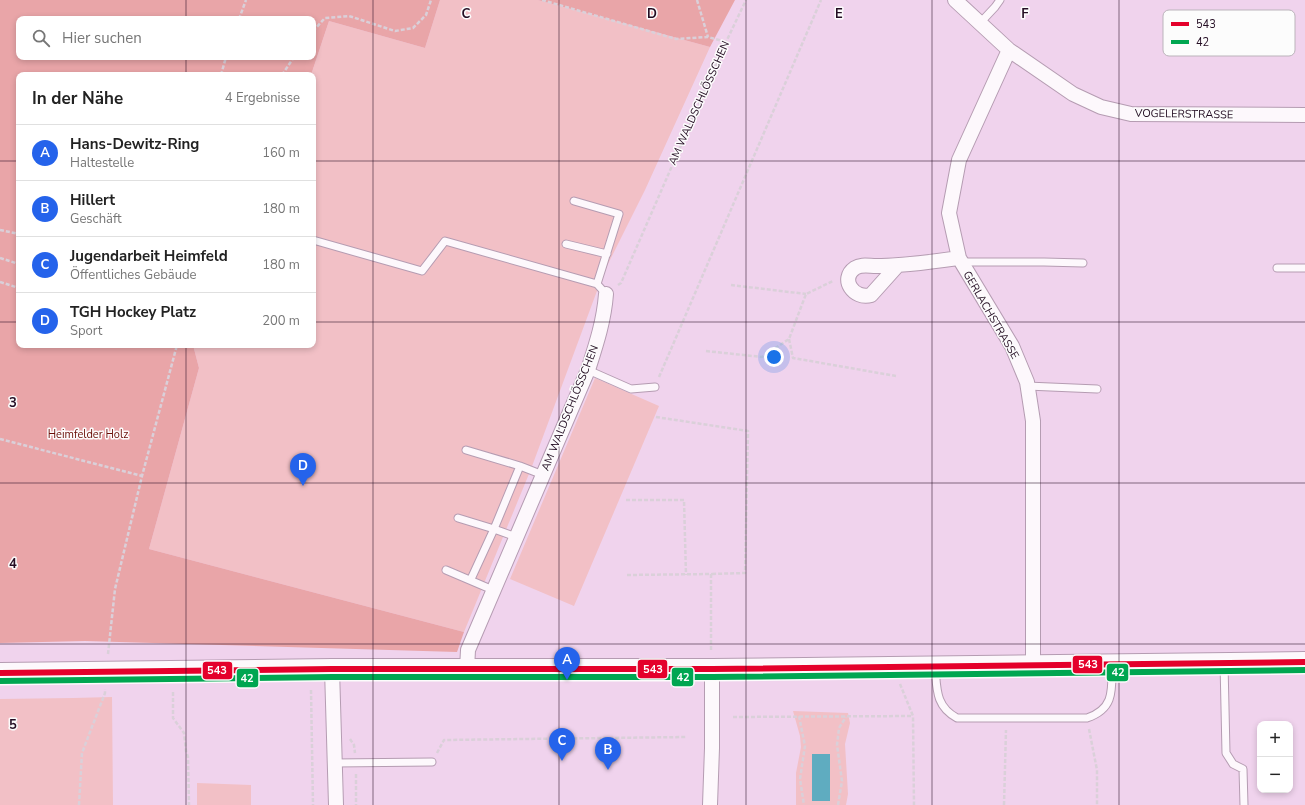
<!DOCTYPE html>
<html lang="de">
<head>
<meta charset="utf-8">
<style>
  body { margin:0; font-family:"Nunito Sans",sans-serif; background:#f6f6f6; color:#222 }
  .controls { position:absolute; right:12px; bottom:12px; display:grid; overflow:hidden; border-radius:8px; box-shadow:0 2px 6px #0003 }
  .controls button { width:36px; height:36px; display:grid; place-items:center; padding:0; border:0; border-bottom:1px solid #e0e0e0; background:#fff; color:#222; font:20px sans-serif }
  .you { position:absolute; left:774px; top:357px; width:14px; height:14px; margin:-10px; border:3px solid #fff; border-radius:50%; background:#1a73e8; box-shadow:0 0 0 6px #1a73e833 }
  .badge { display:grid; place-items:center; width:26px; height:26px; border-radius:50%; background:#2563eb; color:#fff; font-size:13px; font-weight:700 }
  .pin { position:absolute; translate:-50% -33px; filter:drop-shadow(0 1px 2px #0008) }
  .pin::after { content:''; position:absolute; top:21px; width:14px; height:12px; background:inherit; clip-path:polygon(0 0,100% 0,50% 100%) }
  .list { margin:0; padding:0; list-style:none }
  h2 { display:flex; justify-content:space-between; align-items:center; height:52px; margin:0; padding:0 16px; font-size:17px }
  h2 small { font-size:13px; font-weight:400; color:#767676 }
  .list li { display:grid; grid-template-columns:26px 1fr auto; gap:12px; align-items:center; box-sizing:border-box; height:56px; padding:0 16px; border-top:1px solid #e0e0e0 }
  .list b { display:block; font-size:15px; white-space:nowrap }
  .list p { margin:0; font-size:13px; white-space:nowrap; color:#767676 }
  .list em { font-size:13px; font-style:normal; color:#767676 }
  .icon { flex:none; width:22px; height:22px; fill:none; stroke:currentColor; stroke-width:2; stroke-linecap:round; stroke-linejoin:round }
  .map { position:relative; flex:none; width:1305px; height:805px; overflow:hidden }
  .search { position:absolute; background:#fff; box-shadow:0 2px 6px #0003; left:16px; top:16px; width:300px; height:44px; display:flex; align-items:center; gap:10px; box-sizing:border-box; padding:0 14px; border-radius:8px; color:#767676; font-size:15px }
  .panel { position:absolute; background:#fff; box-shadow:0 2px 6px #0003; left:16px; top:72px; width:300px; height:276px; border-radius:8px }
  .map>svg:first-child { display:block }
  .green { fill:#f2c0c6 }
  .forest { fill:#e9a5a8; fill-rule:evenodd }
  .water { fill:#5facc0 }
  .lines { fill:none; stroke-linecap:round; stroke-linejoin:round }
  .lane-casing { stroke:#b59cb2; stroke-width:9 }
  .street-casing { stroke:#b59cb2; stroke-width:16 }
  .secondary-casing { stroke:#b59cb2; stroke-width:22 }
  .path { stroke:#dad0d9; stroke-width:2.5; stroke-dasharray:4 2; stroke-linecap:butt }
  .lane { stroke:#fdf8fc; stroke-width:7 }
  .street { stroke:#fdf8fc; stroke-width:14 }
  .secondary { stroke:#fdf8fc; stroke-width:20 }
  .bus-1-casing { stroke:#fcfcfc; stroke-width:9 }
  .bus-2-casing { stroke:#fcfcfc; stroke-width:9 }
  .bus-1 { stroke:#e4002b; stroke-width:6 }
  .bus-2 { stroke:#00a651; stroke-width:6 }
  .grid { fill:none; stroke:#240d23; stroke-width:1; stroke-opacity:0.55 }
  .labels { text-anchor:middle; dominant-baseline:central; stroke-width:3; stroke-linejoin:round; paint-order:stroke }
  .street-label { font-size:11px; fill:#240d23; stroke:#fcfcfc }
  .park-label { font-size:11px; fill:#6a0d06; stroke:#fcfcfc }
  .key { fill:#fcfcfc; stroke:#bbb4bb; stroke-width:1 }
  .key-label { font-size:11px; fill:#240d23 }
  .grid-label { font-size:13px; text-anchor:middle; font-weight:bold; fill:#240d23; stroke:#fcfcfc; stroke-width:3; stroke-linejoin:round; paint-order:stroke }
  .line-badge { stroke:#fcfcfc; stroke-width:1.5 }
  .badge-label { font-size:11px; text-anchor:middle; font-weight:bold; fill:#fff }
</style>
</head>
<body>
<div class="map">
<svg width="1305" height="805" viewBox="0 0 1305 805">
  <rect width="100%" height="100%" fill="#f0d3ed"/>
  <!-- green -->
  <path class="green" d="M440 0H538L710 47 645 190 604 272 531 469 464 632 149 549 199 368 193 345H313V75H311L329 21 425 48Z
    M595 378 659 406 574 606 510 579Z
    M112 697 113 805H0V699L73 698Z
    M793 711 848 713 850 723 845 744 848 794 846 805H796V773L801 747 800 736Z
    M197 783 251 785V805H197Z"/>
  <!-- forest -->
  <path class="forest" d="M0 0H440L425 48 329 21 311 75H19V345H193L199 368 149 549 464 632 457 652 85 641 0 643ZM19 19H313V57H19Z
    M538 0H735L710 47Z"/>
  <!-- water -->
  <path class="water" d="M812 754H830V801H812Z"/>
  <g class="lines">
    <defs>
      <path id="lane" d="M980 23 995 7 1000 0
        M574 201 619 214 597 284
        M313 240 422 271 445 241 597 284 606 294
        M566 244 607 254
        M961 262H1044L1083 263
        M1277 268H1305
        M588 370 631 389 655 387
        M1027 386 1097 389
        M466 450 520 466
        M458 518 494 529 520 466 543 475
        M446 570 493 590
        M471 579 494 529 516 537
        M1224 663 1226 753 1233 764 1243 769 1244 805
        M935 667C937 688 935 706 957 718H1087C1114 709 1112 691 1112 666
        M335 763 432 762"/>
      <path id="street" d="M955 0 1009 50 1073 94 1101 107 1131 114 1305 115
        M1009 50 959 160 949 213 959 258 1012 346 1027 382 1033 421V665
        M897 266 871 295C854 300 839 279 855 268 861 264 869 266 876 266 904 266 931 262 959 258
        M332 669 336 805
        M467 669 468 650 588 370C596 345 604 321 606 294
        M710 805 712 748V669"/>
      <path id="secondary" d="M0 673 332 669H712L1305 662"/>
    </defs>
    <!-- lane casing -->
    <use href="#lane" class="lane-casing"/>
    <!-- street casing -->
    <use href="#street" class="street-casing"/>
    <!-- secondary casing -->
    <use href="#secondary" class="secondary-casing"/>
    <!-- path -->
    <path class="path" d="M542 0 676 39 708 37 726 42
      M697 0 708 37
      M239 19 246 0
      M313 31 325 18 349 16 395 31 413 28 426 15 431 0
      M221 75 226 57
      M282 75 294 57
      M0 230 19 234
      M0 258 19 264
      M0 282 19 288
      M618 285 621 283 726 42 746 0
      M731 285 806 294
      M789 339 793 358 896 376
      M706 351 762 357 789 339 806 294 833 281
      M659 377 821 0
      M656 417 748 431 745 573 711 574
      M0 439 142 476
      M626 500H684L686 575
      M627 575 711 574V652
      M108 654 115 589 142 476 177 345
      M900 684 913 716 914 805
      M311 690 313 805
      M173 692V718L184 733 186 751 188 757 189 805
      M799 716 805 746 800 779 804 805
      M733 717 913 716
      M1089 729 1097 770V805
      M350 739 354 745 355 753
      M437 753 444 740 687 737
      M356 774V805
      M79 805 82 753 105 693V689
      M838 805 842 781 837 745 839 728 846 717
      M1004 805 1006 730"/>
    <!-- lane -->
    <use href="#lane" class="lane"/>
    <!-- street -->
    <use href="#street" class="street"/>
    <!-- secondary -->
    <use href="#secondary" class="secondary"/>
    <defs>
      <path id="bus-1" d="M0 673 332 669H712L1305 662"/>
      <path id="bus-2" d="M0 681 332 677H712L1305 670"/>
    </defs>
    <!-- bus-1 casing -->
    <use href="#bus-1" class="bus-1-casing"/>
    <!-- bus-2 casing -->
    <use href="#bus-2" class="bus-2-casing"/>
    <!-- bus-1 -->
    <use href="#bus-1" class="bus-1"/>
    <!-- bus-2 -->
    <use href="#bus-2" class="bus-2"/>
  </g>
  <!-- grid -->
  <path class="grid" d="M186 0V19M373 0V805M559 0V805M746 0V805M932 0V805M1119 0V805M186 57V75M0 161H19M313 161H1305M0 322H19M313 322H1305M186 345V805M0 483H1305M0 644H1305"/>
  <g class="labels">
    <!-- street labels -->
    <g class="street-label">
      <text transform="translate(699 103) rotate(-66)">AM WALDSCHLÖSSCHEN</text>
      <text transform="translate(1184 114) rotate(1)">VOGELERSTRASSE</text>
      <text transform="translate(991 315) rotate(60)">GERLACHSTRASSE</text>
      <text transform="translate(570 408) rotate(-68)">AM WALDSCHLÖSSCHEN</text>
    </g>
    <!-- park labels -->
    <g class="park-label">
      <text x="88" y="434">Heimfelder Holz</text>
    </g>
  </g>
  <!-- legend -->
  <rect x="1163" y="10" width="132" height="46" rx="6" class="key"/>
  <rect x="1171" y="22" width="18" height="4" fill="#e4002b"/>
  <rect x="1171" y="40" width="18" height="4" fill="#00a651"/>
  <g class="key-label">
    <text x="1196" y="28">543</text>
    <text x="1196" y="46">42</text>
  </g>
  <g class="grid-label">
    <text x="466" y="18">C</text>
    <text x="652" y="18">D</text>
    <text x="839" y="18">E</text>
    <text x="1025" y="18">F</text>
    <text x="13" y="407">3</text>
    <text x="13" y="568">4</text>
    <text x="13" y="729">5</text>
  </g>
  <g class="line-badge">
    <rect x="1072" y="655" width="31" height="19" rx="4" fill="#e4002b"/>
    <rect x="637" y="659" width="31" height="20" rx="4" fill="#e4002b"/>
    <rect x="202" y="661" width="31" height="19" rx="4" fill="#e4002b"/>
    <rect x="1106" y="663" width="23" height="19" rx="4" fill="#00a651"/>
    <rect x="671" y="667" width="23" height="20" rx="4" fill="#00a651"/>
    <rect x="236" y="668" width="23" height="20" rx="4" fill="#00a651"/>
  </g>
  <g class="badge-label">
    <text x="1088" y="668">543</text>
    <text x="653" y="673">543</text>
    <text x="217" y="674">543</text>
    <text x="1118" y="676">42</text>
    <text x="683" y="681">42</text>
    <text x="247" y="682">42</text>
  </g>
</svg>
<div class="controls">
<button>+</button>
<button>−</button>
</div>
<div class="you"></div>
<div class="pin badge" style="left:567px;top:680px">A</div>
<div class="pin badge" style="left:608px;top:770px">B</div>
<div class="pin badge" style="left:562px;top:761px">C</div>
<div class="pin badge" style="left:303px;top:486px">D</div>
<div class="search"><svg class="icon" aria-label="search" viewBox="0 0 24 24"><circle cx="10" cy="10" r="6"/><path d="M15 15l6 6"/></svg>Hier suchen</div>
<section class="panel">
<h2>In der Nähe<small>4 Ergebnisse</small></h2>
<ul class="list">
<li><span class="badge">A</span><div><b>Hans-Dewitz-Ring</b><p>Haltestelle</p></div><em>160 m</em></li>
<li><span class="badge">B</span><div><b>Hillert</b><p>Geschäft</p></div><em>180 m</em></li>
<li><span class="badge">C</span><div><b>Jugendarbeit Heimfeld</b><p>Öffentliches Gebäude</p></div><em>180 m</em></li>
<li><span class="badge">D</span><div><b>TGH Hockey Platz</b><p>Sport</p></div><em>200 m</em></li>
</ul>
</section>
</div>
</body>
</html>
